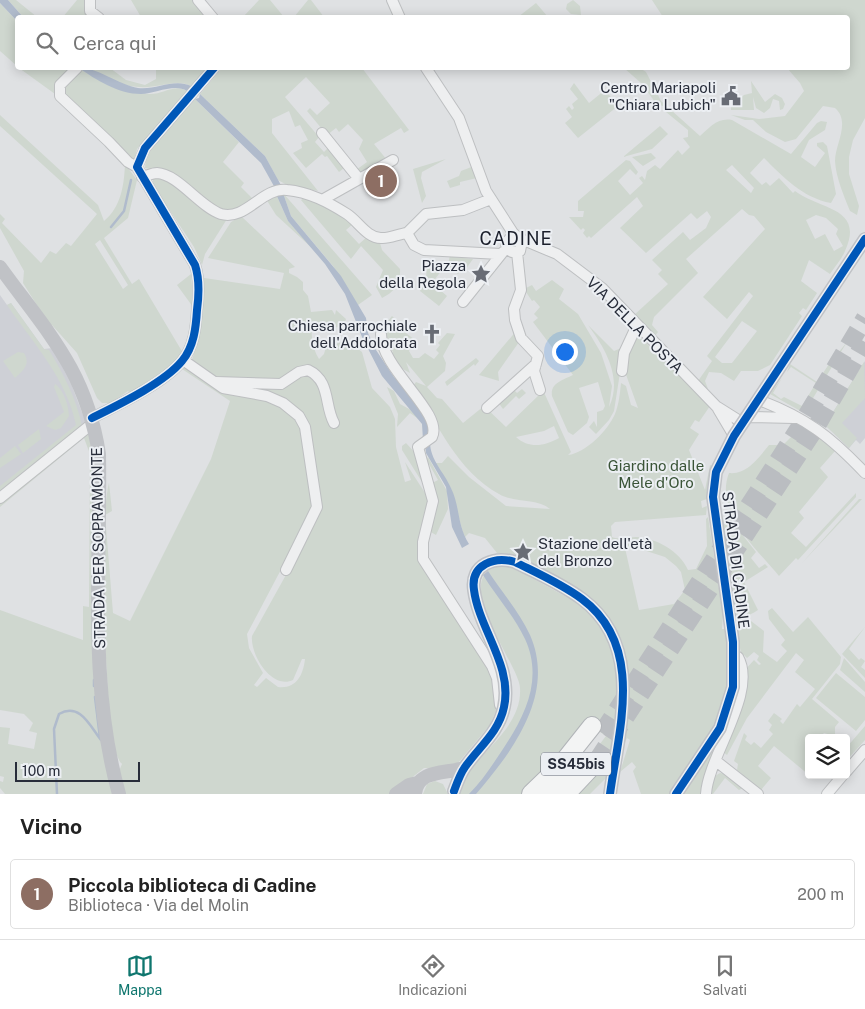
<!DOCTYPE html>
<html lang="it">
<head>
<meta charset="utf-8">
<style>
  body { margin:0; font-family:"Public Sans",sans-serif; background:#f2f2f2; color:#222 }
  .controls { position:absolute; right:15px; bottom:15px; display:grid; overflow:hidden; border-radius:5px; box-shadow:0 2px 12px #0003 }
  .controls button { width:45px; height:45px; display:grid; place-items:center; padding:0; border:0; border-bottom:1px solid #e0e0e0; background:#fff; color:#222; font:25px sans-serif }
  .scale { position:absolute; left:15px; bottom:12px; width:125px; box-sizing:border-box; padding-left:5px; border:2px solid #282d3a; border-top:0; font-size:14px; line-height:18px; white-space:nowrap; color:#282d3a; -webkit-text-stroke:4px #eceff3; paint-order:stroke }
  .you { position:absolute; left:564px; top:351px; width:18px; height:18px; margin:-12px; border:4px solid #fff; border-radius:50%; background:#1a73e8; box-shadow:0 0 0 8px #1a73e833 }
  .badge { display:grid; place-items:center; width:32px; height:32px; border-radius:50%; background:#0f766e; color:#fff; font-size:16px; font-weight:700 }
  .pin { position:absolute; translate:-50% -50%; border:2px solid #fff; box-shadow:0 1px 5px #0006 }
  .list { margin:0; padding:0; list-style:none }
  h2 { display:flex; justify-content:space-between; align-items:center; height:65px; margin:0; padding:0 20px; font-size:21px }
  h2 small { font-size:16px; font-weight:400; color:#767676 }
  .list li { display:grid; grid-template-columns:32px 1fr auto; gap:15px; align-items:center; box-sizing:border-box; height:70px; margin:0 10px 10px; padding:0 10px; border:1px solid #e0e0e0; border-radius:5px }
  .list b { display:block; font-size:19px; white-space:nowrap }
  .list p { margin:0; font-size:16px; white-space:nowrap; color:#767676 }
  .list em { font-size:16px; font-style:normal; color:#767676 }
  .icon { flex:none; width:28px; height:28px; fill:none; stroke:currentColor; stroke-width:2; stroke-linecap:round; stroke-linejoin:round }
  .map { position:relative; flex:none; width:865px; height:794px; overflow:hidden }
  .search { position:absolute; background:#fff; box-shadow:0 2px 12px #0003; left:15px; right:15px; top:15px; height:55px; display:flex; align-items:center; gap:12px; box-sizing:border-box; padding:0 18px; border-radius:5px; color:#767676; font-size:19px }
  .sheet { height:145px; background:#fff }
  nav { display:flex; justify-content:space-around; align-items:center; box-sizing:border-box; height:70px; border-top:1px solid #e0e0e0; background:#fff; font-size:14px; color:#767676 }
  nav a { display:grid; justify-items:center; gap:2px }
  nav .on { color:#0f766e }
  .map>svg:first-child { display:block }
  .built { fill:#ced0d6 }
  .green { fill:#cfd7cf; fill-rule:evenodd }
  .water { fill:#b0bbcc }
  .lines { fill:none; stroke-linecap:round; stroke-linejoin:round }
  .stream { stroke:#b0bbcc; stroke-width:2.5 }
  .highway-tunnel { stroke:#babdc1; stroke-width:18; stroke-dasharray:18 9; stroke-linecap:butt }
  .street-casing { stroke:#bdbfc1; stroke-width:12 }
  .highway-casing { stroke:#b1b4b8; stroke-width:20 }
  .street { stroke:#eeeff0; stroke-width:10 }
  .secondary { stroke:#c0c2c6; stroke-width:14 }
  .highway { stroke:#f3f4f4; stroke-width:18 }
  .cycleway-casing { stroke:#eceff3; stroke-width:11 }
  .cycleway { stroke:#0057b8; stroke-width:8 }
  .labels { text-anchor:middle; dominant-baseline:central; stroke-width:4; stroke-linejoin:round; paint-order:stroke }
  .shield { fill:#eceff3; stroke:#636772; stroke-width:1 }
  .shield-label { font-size:14px; font-weight:bold; fill:#282d3a }
  .poi-label { font-size:15px; fill:#282d3a; stroke:#eceff3; text-anchor:end }
  .street-label { font-size:15px; fill:#282d3a; stroke:#eceff3 }
  .park-label { font-size:15px; fill:#3a5437; stroke:#eceff3 }
  .quarter-label { font-size:18px; letter-spacing:1px; fill:#1b1f2b; stroke:#eceff3 }
</style>
</head>
<body>
<div class="map">
<svg width="865" height="794" viewBox="0 0 865 794">
  <rect width="100%" height="100%" fill="#dfe1e3"/>
  <!-- built -->
  <path class="built" d="M0 295 7 305 11 303 44 349 53 348 72 386 86 423 0 495Z
    M865 361V438L860 444 856 440 849 448 825 425Z"/>
  <!-- green -->
  <path class="green" d="M8 0H16L37 17H23Z
    M77 0H88V14L85 17 62 18Z
    M131 0H193L207 17H141Z
    M259 0H270L284 17H243Z
    M308 0H311L324 17H294Z
    M573 0 580 6 581 15 571 14 566 9 567 4Z
    M652 0H865V118L853 140 849 157V174L859 206 857 215 850 211C844 196 836 178 835 161 835 144 851 122 835 108L823 106 796 139 785 142 766 132 753 120H745L731 115 759 119 785 116 804 91 800 83 787 68H848V18L663 17Z
    M0 3 17 21V66L0 51Z
    M536 3 548 17H518Z
    M19 68H74L55 94Z
    M79 68C99 82 124 92 149 94 162 95 175 83 187 91L137 149 135 159 132 161 63 96 62 87Z
    M89 68H110L126 80 145 85 156 79V69L161 68H208L191 86C177 80 164 86 148 87 129 89 104 79 89 68Z
    M222 68H362L409 130 404 133 401 128 374 144 387 160 360 175 356 170 367 162 359 149 363 140 348 124 339 132 336 128 327 135 307 111 310 108 317 115 330 103 306 77 285 97 319 137 315 142 324 152 328 148 344 168 339 172 327 156 325 157 322 154 306 168 293 153 302 148 301 143 308 140 300 125 295 127 289 111 272 119V133L318 191 287 185 278 180 265 156 200 94Z
    M624 68H640L646 72 661 101 700 136C709 128 718 117 732 120L791 154 817 123 821 121 827 122 825 130 809 140 801 157 815 167 825 153 817 146V143L823 142 827 146 836 194 831 203C803 198 783 177 764 158L750 173 762 185 766 182 770 186 779 178 793 193 795 191C820 210 865 207 845 251 842 259 835 266 830 274L809 260 801 281 817 293 806 310 803 308 799 313 802 316 770 365 758 371H741L734 381 721 373 709 372 705 381 708 389 698 381 712 361 707 356 753 296 749 292 727 319 703 297 765 229 754 216 749 215 742 209 686 259 698 273 654 317 652 325 658 332 654 337 633 316 668 284 658 274 662 270 652 260 683 232 690 240 706 228 711 217 707 211 697 219 691 213 646 253 620 228 643 206 637 197 591 238 589 236 587 238 583 233 585 230 583 228 581 230 569 217H583L584 211H578V201L626 160 630 161 638 172 636 175 630 169 618 181 630 195 643 183 639 178 642 176 645 180 647 171 655 165 660 169 678 150 682 155 690 147 683 138 688 137V130L666 112V108L655 102 641 83ZM732 165 754 188 751 193 726 170ZM816 215 826 218 838 229 836 234 843 246 834 251 825 234 815 239 806 220ZM742 321 757 331 732 363H722L715 357Z
    M751 81 765 102 775 94 782 98 785 104 783 109 780 110 779 101 773 99 770 108 764 113 756 108 753 97 754 110H731V105L744 95 752 93Z
    M574 83 589 103 605 90 618 106 578 138 565 123 572 117 566 109 569 106 572 110 574 108 572 104 578 99 570 89Z
    M195 99 239 142 223 162 244 183 241 187 254 200 241 208 221 211 164 172 145 168 146 156Z
    M0 115 98 205 104 221C121 207 124 186 125 164L137 180 128 218 104 238 132 284 139 279 183 353C169 371 149 382 130 393L128 391 111 403H102L97 398 77 353 52 325 50 326 23 283 24 271 0 228V214L5 219 2 223 41 263 50 251 56 254 66 243 71 246 97 214 0 126ZM100 240 128 285 123 289 95 244Z
    M660 126 668 134 652 149 623 157Z
    M651 153 656 158 643 166 632 157Z
    M446 159 422 172 421 178 426 196 422 203 413 169Z
    M474 166 477 178 460 182V185L450 188 447 181 459 176 461 171Z
    M153 178H163L227 219 205 254 202 265 194 247 153 185Z
    M283 193 372 295 358 305 333 266 291 216Z
    M276 194 288 221 314 250 276 215 266 199Z
    M308 195 354 223 346 230 359 244 367 237 380 243 382 250 400 269C401 284 394 292 382 298L376 287 383 270 361 246 351 259 301 200Z
    M241 216 295 267 289 269V273L297 277 303 282V290L308 296 311 312 332 310 335 315 336 310 346 319 344 325 321 332 320 328 311 321C312 335 311 346 319 359L324 354 326 347 348 340 347 347 353 345 362 352 372 388 390 407 395 419 396 447 405 482 411 480 405 462 429 499 421 542V560L492 669 497 694V709L489 726 458 763 447 768H424L391 794H124L119 771 122 764C99 739 99 521 109 483L112 511 105 515 113 613 130 621 211 459 230 401 182 369 184 366C199 375 214 386 230 394 241 399 259 397 271 401 312 415 309 463 315 500L314 507 247 634 249 648 263 673 254 685 257 687 266 678 278 687C296 689 303 676 305 659H302L293 680C272 690 250 655 252 636L307 537 321 507 305 421C294 406 277 395 258 392 246 390 234 390 223 385L280 386 300 375 310 374 312 369C297 364 293 378 281 381 270 383 223 382 214 379 206 375 198 368 191 363L200 333 204 278 280 289 284 273 208 258 231 222Z
    M450 254 455 257 473 259 463 273 460 271 458 274 448 266Z
    M436 265V267L442 270 432 283 447 296 439 306 420 291 425 281 429 282 431 279 426 277 427 267Z
    M191 274C192 285 193 296 193 307L177 285Z
    M552 280 564 289 559 299 578 314 601 353 612 386 609 407C623 378 605 348 588 325L614 351 624 347 614 411 609 420 596 434 589 427 594 421 597 427V412L603 410 605 406 598 382 579 388 589 417 587 423 573 435 568 432 552 396C550 383 563 380 573 375L533 322 538 318 534 314 540 307 534 300 532 301 524 289 532 285 536 291Z
    M11 303 44 349 49 350C63 373 77 400 82 426L0 495V486L76 425C67 380 35 345 9 308L7 305Z
    M392 316 396 320 393 323 415 340 409 351 413 358H419L425 353 434 359 439 353 436 350 440 345 438 343 447 333 455 334 443 356 446 363 445 371 427 387 437 398 442 399 463 423 484 406 506 427 539 395 542 388 571 452 568 455C586 453 608 430 615 414 619 404 620 393 621 383L626 386 631 405 638 408 624 369 636 333 710 406 699 422 695 420 690 428 699 434 689 450 705 490 710 465 712 466 707 499 701 501 702 508 707 506 706 515 615 522 611 526 612 537C619 540 628 537 636 537 656 538 680 551 688 570L696 569 707 546 706 519 708 517 723 615 722 629H726L731 664 721 714 670 794H641L633 771 636 767 632 762 620 772 630 740 627 738 625 742 613 627 508 554 497 553 485 538 469 533 465 537 463 533 451 488 435 463H442L448 456 469 477 506 506 550 509C537 498 514 503 499 494 457 471 438 424 413 386L416 382 426 386 406 362 410 373 399 367 389 355 393 352 385 337 383 327ZM554 426 559 438C545 446 529 449 516 437L544 431ZM634 547 665 557 676 566 681 572 685 590 674 604 639 610 625 548Z
    M517 330 516 340 519 342 498 372 499 381 479 375Z
    M847 342 804 413 770 394 782 378 773 393 781 399 784 397 802 406 816 383 791 367 787 372 790 364 817 382 829 364Z
    M18 352 24 353C31 364 23 371 15 378L3 361Z
    M476 358 479 361 475 366 474 364 447 386 445 382Z
    M864 362 865 398 842 423 857 438 849 448 825 425Z
    M55 384C63 389 69 406 69 416L61 428 55 430 46 426 64 412 54 387Z
    M387 387 394 391 400 404 411 410 420 420 410 413 397 427 398 414Z
    M513 389 517 393 522 389 526 393 519 399 516 396 503 409 498 402Z
    M794 423C810 427 823 440 835 451L820 468 828 477 799 512 804 518 791 533 806 547 856 493V497L798 560 796 558 779 576C756 548 714 512 729 473 747 475 759 457 769 445H783L795 433Z
    M39 429 41 439 23 453 18 445Z
    M90 432 94 454 114 794H5L0 788V781L3 782 4 777 0 776V727L10 728 8 744 34 749 37 733 29 731 33 723 24 714 0 710V610L83 640V606L89 607 90 454 84 438 0 507V501Z
    M406 443 417 455 426 479 422 482 402 450V446Z
    M15 446 21 454 0 468V458Z
    M428 457 447 491 448 509 436 535 429 531 432 483 438 480 429 464 426 465 425 462Z
    M859 499H862L802 563Z
    M725 517 730 519 756 552 751 558 759 568 765 564 768 567 744 582 758 610C749 616 743 618 733 613L722 520Z
    M508 565 583 606 598 622 612 647 619 686 608 776 590 794H578L603 767 590 757 606 736 587 723 572 737 556 756 551 768 525 794H460C459 763 523 735 520 688 519 663 441 568 508 565Z
    M772 608 793 632 808 617 841 657 840 664 812 699 839 722 835 727V736L824 733 823 734 827 738H809V775L774 746 758 766 771 778 761 790 737 770 738 764 734 761 744 733 747 736 745 740 751 745 754 742 761 748 773 734 769 730 772 725 768 721 774 713 782 719 780 721 783 724 797 704 800 707 815 689 795 672 804 660 796 653 747 718 727 755 722 751 744 671 754 660 759 665 761 664 757 660 759 656 754 652 747 658 744 655 742 658 736 628 741 627V622L751 621 764 631 763 652 777 662 787 651 781 645 785 640 769 619 768 611Z
    M865 627 849 649 859 660 861 658 865 661 861 667 865 670V678L842 654Z
    M844 658 865 682V692L840 670Z
    M836 673 865 697V720L856 731 816 698Z
    M865 726V740L846 761V748Z
    M723 732 703 794H681Z
    M720 773 726 774 743 788 739 790 725 778 713 794H708L715 776Z
    M435 781 443 784 448 794H423L427 784Z"/>
  <!-- water -->
  <path class="water" d="M0 0H8L23 17 18 18 17 21 0 3Z
    M79 68C94 66 119 85 138 88 157 90 174 78 191 86L187 91C174 83 155 94 141 94 119 94 96 80 79 68Z
    M200 94 265 156 282 187 275 188 261 163 195 99 199 98Z
    M283 193 291 216 341 276 366 318 368 333 376 350 394 377 414 396 431 430 423 440 422 424 382 376 362 337 345 294 325 264 288 221 276 194Z
    M430 442C430 460 444 472 451 488 460 506 457 525 469 544L462 548 452 527 446 487 426 453 425 444Z
    M488 571C501 591 520 613 530 635 556 694 513 751 476 794H469C482 781 491 767 501 752 524 718 544 680 525 639 514 616 496 596 483 575Z"/>
  <g class="lines">
    <!-- stream -->
    <path class="stream" d="M111 227 124 211 131 180
      M94 680V686
      M95 697 100 738
      M57 794 54 729 59 714C80 702 90 726 101 740"/>
    <!-- highway-tunnel -->
    <path class="highway-tunnel" d="M602 733 799 428 865 318
      M596 762 815 429 865 342"/>
    <defs>
      <path id="street" d="M90 0V11L99 18
        M198 0 213 18
        M392 0 400 18
        M77 68 60 85V96L109 142 128 162 137 167
        M426 68 459 118 486 191 513 233 522 241 520 251 512 252 507 249 506 243 511 237 516 236
        M322 133 359 179
        M142 177C147 176 152 173 157 173 178 174 200 207 221 214 246 221 262 187 287 190 309 192 328 202 347 214 358 221 367 238 381 238 389 239 398 234 407 233L414 245 424 250 500 254
        M322 200 393 160
        M407 233 426 214 463 210 491 199
        M521 239 557 254 602 288 716 406 743 423
        M517 252 521 290 514 309 515 320 521 338 538 356 534 371 540 390
        M463 302 503 252
        M381 334C381 369 444 413 432 437L418 447 433 501 423 542V559L492 666 497 678 500 705
        M183 360 223 388 267 396 283 403 299 416 305 427 317 507 286 570
        M622 371 624 353 637 325
        M216 382 281 384 299 372 308 370C331 381 324 405 334 423
        M759 400C806 418 830 436 865 473
        M487 408 536 364
        M718 409 734 436
        M747 417 794 418
        M92 418C118 405 164 383 182 361 194 347 196 327 197 310 199 295 200 280 195 265L137 167 145 148 214 68
        M0 498 93 423
        M716 761 758 794
        M846 772 865 750
        M706 794C708 757 758 692 738 657H735
        M827 794 843 775"/>
      <path id="highway" d="M531 794 561 765 592 726
        M549 794 568 773
        M566 794 596 762"/>
    </defs>
    <!-- street casing -->
    <use href="#street" class="street-casing"/>
    <!-- highway casing -->
    <use href="#highway" class="highway-casing"/>
    <!-- street -->
    <use href="#street" class="street"/>
    <!-- secondary -->
    <path class="secondary" d="M0 267C47 332 86 370 99 454 101 567 88 684 119 794
      M454 791C457 783 460 774 465 767 479 747 499 732 504 707 513 666 479 629 474 590 470 564 495 556 515 562 537 573 562 584 582 599 645 646 619 728 610 794
      M396 794 409 785 417 783
      M415 794C417 769 446 774 464 768
      M676 794 720 728 733 687V642L713 497 716 472 734 436 865 239"/>
    <!-- highway -->
    <use href="#highway" class="highway"/>
    <defs>
      <path id="cycleway" d="M92 418C118 405 164 383 182 361 194 347 196 327 197 310 199 295 200 280 195 265L137 167 145 148 214 68
        M454 791C457 783 460 774 465 767 479 747 499 732 504 707 513 666 479 629 474 590 470 564 495 556 515 562 537 573 562 584 582 599 645 646 619 728 610 794
        M676 794 720 728 733 687V642L713 497 716 472 734 436 865 239"/>
    </defs>
    <!-- cycleway casing -->
    <use href="#cycleway" class="cycleway-casing"/>
    <!-- cycleway -->
    <use href="#cycleway" class="cycleway"/>
  </g>
  <!-- icons -->
  <defs>
    <symbol id="civic-bare" viewBox="-9 -9 18 18"><path d="M-.6-6.5H3V-4.5H.6V-3L4-1V1h2V6H-6V1h2V-1L-.6-3ZM-1.2 2.5V6h2.4V2.5Z" fill="#686c75" stroke="#eceff3" stroke-width="2.5" paint-order="stroke"/></symbol>
    <symbol id="sight-bare" viewBox="-9 -9 18 18"><path d="M0-6L1.8-2.2L6-1.7L2.9 1.2L3.7 5.4L0 3.3L-3.7 5.4L-2.9 1.2L-6-1.7L-1.8-2.2Z" fill="#686c75" stroke="#eceff3" stroke-width="2.5" paint-order="stroke"/></symbol>
    <symbol id="church-bare" viewBox="-9 -9 18 18"><path d="M-1.2-6h2.4v3.5h3.3v2.4h-3.3V6h-2.4V-.1h-3.3v-2.4h3.3Z" fill="#686c75" stroke="#eceff3" stroke-width="2.5" paint-order="stroke"/></symbol>
  </defs>
  <g fill-rule="evenodd">
    <use href="#civic-bare" x="717" y="82" width="28" height="28"/>
    <use href="#sight-bare" x="467" y="260" width="28" height="28"/>
    <use href="#church-bare" x="418" y="320" width="28" height="28"/>
    <use href="#sight-bare" x="509" y="538" width="28" height="28"/>
  </g>
  <g class="labels">
    <!-- shield labels -->
    <rect class="shield" x="541" y="752.5" width="70" height="23" rx="4"/>
    <g class="shield-label">
      <text x="576" y="764">SS45bis</text>
    </g>
    <!-- poi labels -->
    <g class="poi-label">
      <text x="716" y="87">Centro Mariapoli<tspan x="716" dy="17">"Chiara Lubich"</tspan></text>
      <text x="466" y="265">Piazza<tspan x="466" dy="17">della Regola</tspan></text>
      <text x="417" y="325">Chiesa parrochiale<tspan x="417" dy="17">dell'Addolorata</tspan></text>
      <text x="538" y="543" text-anchor="start">Stazione dell'età<tspan x="538" dy="17">del Bronzo</tspan></text>
    </g>
    <!-- street labels -->
    <g class="street-label">
      <text transform="translate(635 325) rotate(45)">VIA DELLA POSTA</text>
      <text transform="translate(98 548) rotate(-91)">STRADA PER SOPRAMONTE</text>
      <text transform="translate(736 560) rotate(83)">STRADA DI CADINE</text>
    </g>
    <!-- park labels -->
    <g class="park-label">
      <text x="656" y="465">Giardino dalle<tspan x="656" dy="17">Mele d'Oro</tspan></text>
    </g>
    <!-- quarter labels -->
    <g class="quarter-label">
      <text x="516" y="238">CADINE</text>
    </g>
  </g>
</svg>
<div class="controls">
<button><svg class="icon" aria-label="layers" viewBox="0 0 24 24"><path d="M12 4l9 5-9 5-9-5zM3 14l9 5 9-5"/></svg></button>
</div>
<div class="scale">100 m</div>
<div class="you"></div>
<div class="pin badge" style="left:381px;top:181px;background:#8d6e63">1</div>
<div class="search"><svg class="icon" aria-label="search" viewBox="0 0 24 24"><circle cx="10" cy="10" r="6"/><path d="M15 15l6 6"/></svg>Cerca qui</div>
</div>
<section class="sheet">
<h2>Vicino<small></small></h2>
<ul class="list">
<li><span class="badge" style="background:#8d6e63">1</span><div><b>Piccola biblioteca di Cadine</b><p>Biblioteca · Via del Molin</p></div><em>200 m</em></li>
</ul>
</section>
<nav>
<a class="on"><svg class="icon" aria-label="map" viewBox="0 0 24 24"><path d="M3 6l6-2 6 2 6-2v14l-6 2-6-2-6 2zM9 4v14M15 6v14"/></svg>Mappa</a>
<a><svg class="icon" aria-label="directions" viewBox="0 0 24 24"><path d="M12 3l9 9-9 9-9-9zM9 14v-3h6M13 9l2 2-2 2"/></svg>Indicazioni</a>
<a><svg class="icon" aria-label="saved" viewBox="0 0 24 24"><path d="M7 4h10v16l-5-4-5 4z"/></svg>Salvati</a>
</nav>
</body>
</html>
